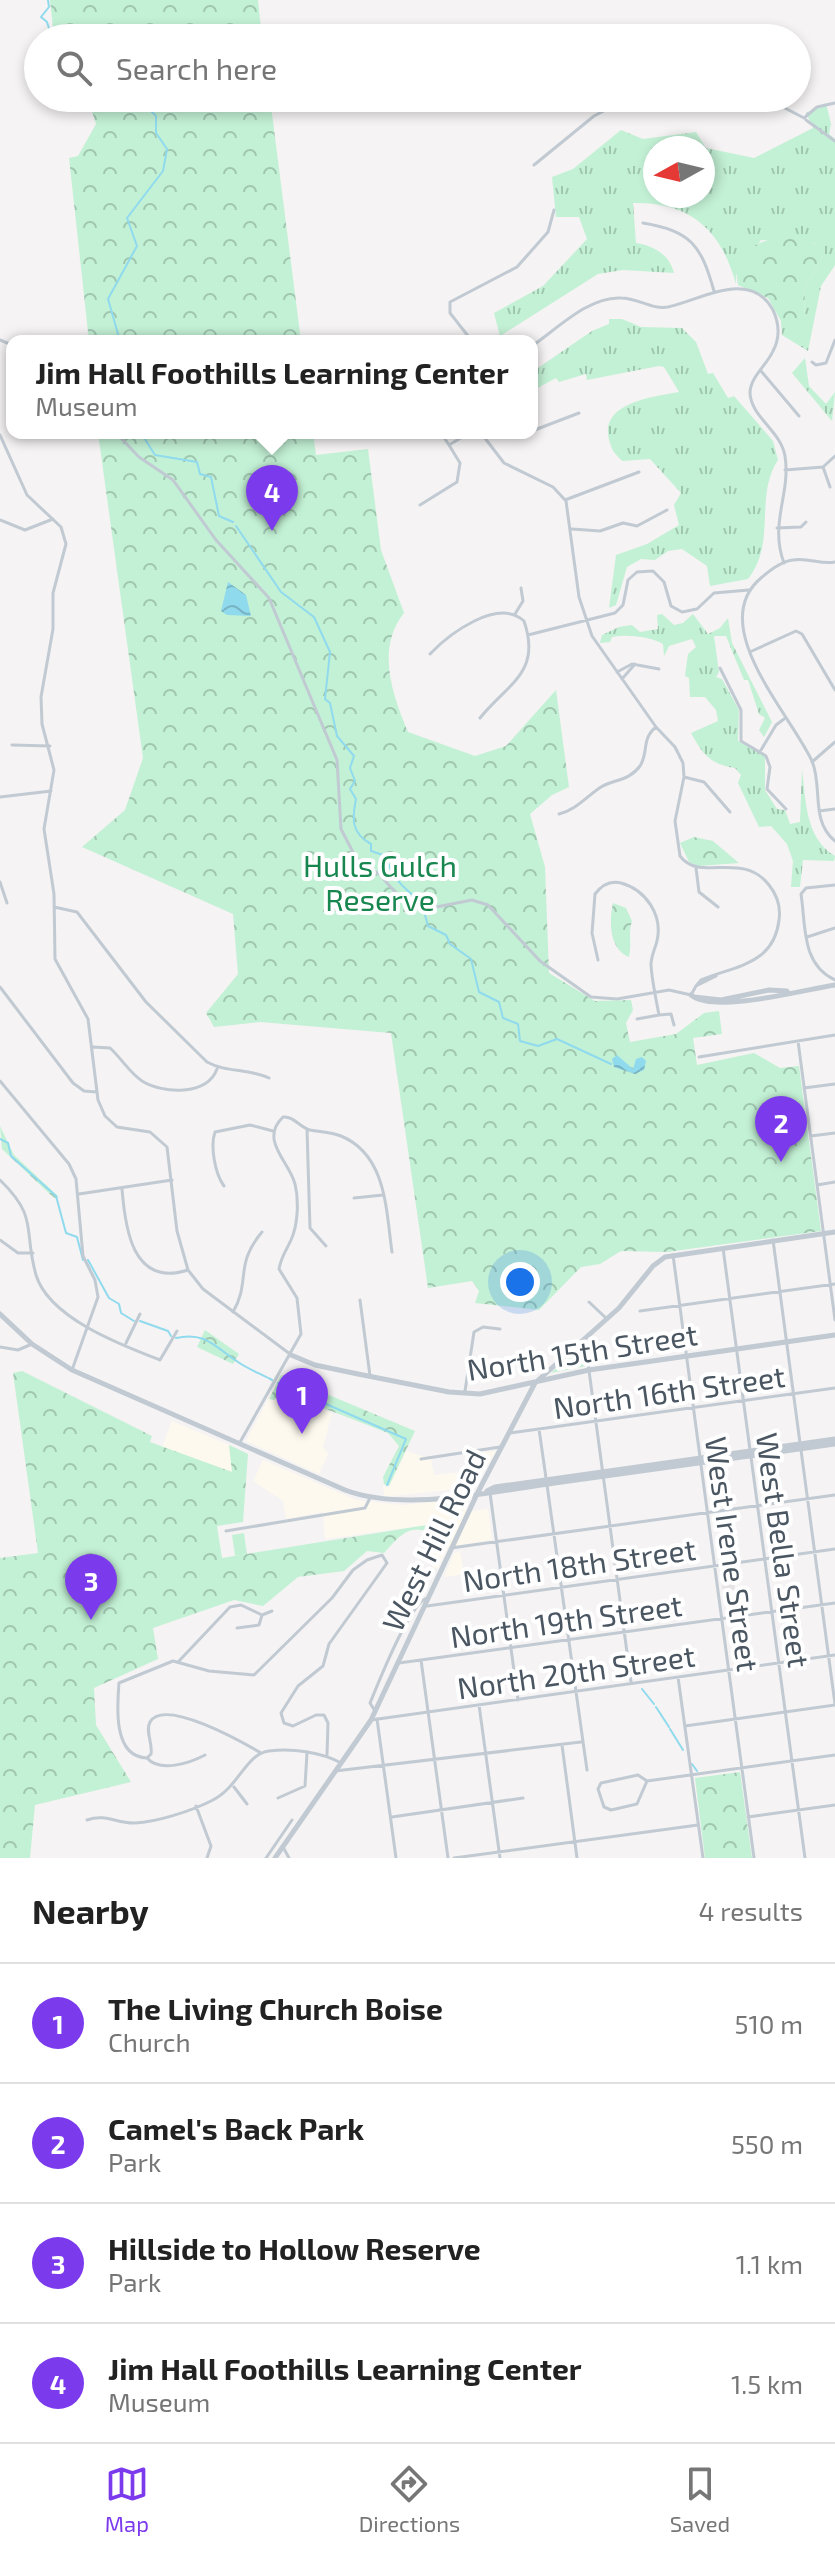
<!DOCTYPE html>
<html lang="en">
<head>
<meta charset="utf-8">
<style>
  body { margin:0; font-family:"Exo 2",sans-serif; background:#f6f6f6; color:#222 }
  .compass { position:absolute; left:643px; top:136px; width:72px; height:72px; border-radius:50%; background:#fff; box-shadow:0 4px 12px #0003; rotate:262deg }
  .you { position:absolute; left:520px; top:1282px; width:28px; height:28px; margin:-20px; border:6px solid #fff; border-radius:50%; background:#1a73e8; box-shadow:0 0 0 12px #1a73e833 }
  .badge { display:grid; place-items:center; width:52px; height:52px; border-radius:50%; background:#7c3aed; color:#fff; font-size:26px; font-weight:700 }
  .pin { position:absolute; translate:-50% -66px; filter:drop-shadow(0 2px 4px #0008) }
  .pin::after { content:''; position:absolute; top:42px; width:28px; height:24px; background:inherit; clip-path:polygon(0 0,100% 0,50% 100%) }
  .popup { position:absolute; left:6px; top:335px; width:532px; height:104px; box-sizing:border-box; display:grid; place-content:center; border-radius:16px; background:#fff; filter:drop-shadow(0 2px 6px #0005); font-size:26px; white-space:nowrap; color:#767676 }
  .popup b { font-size:30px; color:#222 }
  .popup::after { content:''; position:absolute; left:50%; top:100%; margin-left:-16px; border:16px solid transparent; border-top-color:#fff }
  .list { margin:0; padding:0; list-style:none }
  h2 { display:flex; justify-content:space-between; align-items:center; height:104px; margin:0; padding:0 32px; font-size:34px }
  h2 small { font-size:26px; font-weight:400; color:#767676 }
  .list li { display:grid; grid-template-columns:52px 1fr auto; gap:24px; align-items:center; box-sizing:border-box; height:120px; padding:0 32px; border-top:2px solid #e0e0e0 }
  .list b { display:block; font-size:30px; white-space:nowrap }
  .list p { margin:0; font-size:26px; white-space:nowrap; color:#767676 }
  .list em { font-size:26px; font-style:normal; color:#767676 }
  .icon { flex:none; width:44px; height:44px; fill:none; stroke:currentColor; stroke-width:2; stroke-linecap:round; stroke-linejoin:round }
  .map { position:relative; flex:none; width:835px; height:1858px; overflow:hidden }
  .search { position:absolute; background:#fff; box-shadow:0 4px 12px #0003; left:24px; right:24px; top:24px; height:88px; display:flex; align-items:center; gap:20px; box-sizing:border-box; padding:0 28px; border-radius:44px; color:#767676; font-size:30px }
  .sheet { height:584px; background:#fff }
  nav { display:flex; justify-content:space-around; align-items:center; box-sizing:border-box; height:112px; border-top:2px solid #e0e0e0; background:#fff; font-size:22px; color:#767676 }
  nav a { display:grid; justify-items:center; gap:4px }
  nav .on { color:#7c3aed }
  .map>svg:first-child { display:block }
  .commercial { fill:#fdf9ef }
  .education { fill:#e6e4e5 }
  .grass { fill:url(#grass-tufts); fill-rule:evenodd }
  .forest { fill:url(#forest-crowns) }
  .garden { fill:#c3f1d5 }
  .water { fill:url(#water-waves) }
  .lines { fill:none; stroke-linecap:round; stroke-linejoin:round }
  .stream { stroke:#90daee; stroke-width:2 }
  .minor { stroke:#c1cad2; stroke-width:3 }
  .tertiary { stroke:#c1cad2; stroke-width:5 }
  .labels { text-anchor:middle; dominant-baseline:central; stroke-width:8; stroke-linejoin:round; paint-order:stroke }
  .park-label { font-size:30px; fill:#17864f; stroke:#fff }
  .street-label { font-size:30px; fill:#4a5661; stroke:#fff }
</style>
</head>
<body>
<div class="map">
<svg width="835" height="1858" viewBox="0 0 835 1858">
  <defs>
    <pattern id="grass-tufts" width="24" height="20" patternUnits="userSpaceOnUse" patternTransform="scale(2)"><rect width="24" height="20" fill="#c3f1d5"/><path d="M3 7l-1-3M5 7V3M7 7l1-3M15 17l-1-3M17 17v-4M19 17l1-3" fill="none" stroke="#a0c6b0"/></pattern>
    <pattern id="forest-crowns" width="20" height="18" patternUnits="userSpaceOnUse" patternTransform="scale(2)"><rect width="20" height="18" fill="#c3f1d5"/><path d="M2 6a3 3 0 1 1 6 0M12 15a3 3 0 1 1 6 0" fill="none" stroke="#a0c6b0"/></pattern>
    <pattern id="water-waves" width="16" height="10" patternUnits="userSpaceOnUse" patternTransform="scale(2)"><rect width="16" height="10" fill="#90daee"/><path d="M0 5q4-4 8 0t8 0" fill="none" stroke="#78b4c4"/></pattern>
  </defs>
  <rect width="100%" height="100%" fill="#f5f3f3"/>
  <!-- commercial -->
  <path class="commercial" d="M273 1390 332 1413 323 1447 328 1454 319 1474 246 1441Z
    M172 1421 229 1445 233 1472 162 1447Z
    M406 1451 431 1459 434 1475 470 1471 480 1453 496 1451 474 1487 384 1497 383 1485 389 1487Z
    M263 1460 356 1500 402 1505 465 1499 468 1503 466 1512 488 1509 492 1540 448 1547 438 1569 432 1567V1544L422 1530 427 1532 426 1525 325 1539 323 1512 286 1519 283 1501 253 1481Z
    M460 1551 464 1574 444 1577 454 1553Z"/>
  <!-- education -->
  <path class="education" d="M732 1570 735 1590 723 1592 720 1571Z"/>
  <!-- grass -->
  <path class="grass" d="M826 103 831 124 829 134 835 139V265L821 286 808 351 782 335 781 321 804 318 805 287 824 254 816 243 761 240 736 275V284C721 230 691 202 633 203L636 243C654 246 669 254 674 273L623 270 598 274 500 336 494 313 543 286 587 239 579 217H556L552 177 573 169 621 130 643 139 696 132 706 148 754 158 813 128 806 113ZM655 148H703V196H655Z
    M609 319H622L641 327 682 328 696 342 708 374 713 373 728 398 734 396 773 441 778 460C754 496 777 543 748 579L710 586 707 566 682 549 668 551 655 560 641 559 627 567 616 605 609 608 616 555 647 544 679 525 674 505 681 493 650 459 622 461C618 456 613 453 611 446 594 403 652 397 679 392L664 367 659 366 587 380 586 374 559 382 556 378 532 391V372L592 331 609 324Z
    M805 358 809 386 826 404 835 392 832 421 792 373Z
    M662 614 674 625 683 623 693 614 708 634 720 628 728 618 732 643 772 722 764 737 759 730 765 718 759 714 748 680H744L726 636H714L719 672 716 677 722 679 739 710 738 741 765 756V790L777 809 785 810 790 824 800 822 802 769C806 801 805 838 835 856L834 861 803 860 800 887H791L793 861 787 844 771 826 759 827 738 783 741 775 735 768C710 764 703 755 691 733L718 721 716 710 705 697H690L689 678 685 676 688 654 696 647 692 639 669 646 664 656 663 644C651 636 624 634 612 637L610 642 600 643 602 635 619 627 632 625 640 632 658 629 657 615Z"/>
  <!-- forest -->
  <path class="forest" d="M50 0H258L262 38H54Z
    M88 98H270L301 341H89L69 158 78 156 96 124Z
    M794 229 797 239 822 245 824 254 805 287 804 318 799 327 781 321 768 298 738 285C729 242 769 244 794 229Z
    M98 433H313L316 455 368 449 381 550 404 613C376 648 392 694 408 732L475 756 506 746 556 690 569 787 552 795 530 814 545 867 549 973 595 1001 631 1000 633 1010 626 1023 630 1042 676 1034 704 1013 719 1011 722 1034 693 1038 697 1065 754 1053 780 1068 799 1066 821 1231 667 1252 621 1251 600 1264 581 1267 539 1310 475 1303 479 1291 472 1281 428 1288 391 1033 260 1022 214 1027 206 1013 238 974 233 914 82 847 125 810 143 758Z
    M694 837 713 841 739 863 698 866 689 862 680 843Z
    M613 903 626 908 632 921C628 933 632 943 629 957 609 949 609 921 613 903Z
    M0 1126 14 1155 59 1197 54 1198 2 1149Z
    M205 1330 239 1354 233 1364 197 1347Z
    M583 1346 586 1366 551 1373 580 1347Z
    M22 1371 152 1436 150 1442 232 1472 229 1445 248 1454 243 1522 217 1526 222 1558 427 1525 428 1532C408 1523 396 1540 384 1553L367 1551 344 1571 298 1577 263 1606 234 1600 153 1628 158 1659 94 1688 96 1725 131 1782 35 1805 30 1858H0V1558L38 1553 13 1373Z
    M281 1375 415 1431 389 1486 384 1484 383 1477 399 1446 388 1433 295 1397 280 1394 274 1400 269 1399Z
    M740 1772 752 1858H705L695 1778Z"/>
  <!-- garden -->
  <path class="garden" d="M244 1533 247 1554 235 1556 232 1535Z"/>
  <!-- water -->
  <path class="water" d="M228 582 246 595 251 616 227 615 221 611Z
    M617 1055 633 1069 636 1059 642 1057 646 1061 644 1070 635 1074 614 1067 612 1059Z"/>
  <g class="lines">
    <!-- stream -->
    <path class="stream" d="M48 0 49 7 41 17 47 22 52 38
      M120 341 108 299 137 246 127 218 163 171 167 149 156 133V116L138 98
      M141 433 155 455 197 462 200 474 211 477 219 516 233 522
      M236 526 281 592 314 617 330 652 325 699 330 703 337 736 354 756 350 768 355 781 350 789 356 799C352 819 351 833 371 844V851L386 856C391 878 405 889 422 903
      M425 915 428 926 446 935 450 944 471 959 479 992 499 1002 503 1018 518 1024 520 1041 538 1046 557 1039 611 1064
      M0 1139 8 1143 11 1156 56 1196 66 1233 77 1237 83 1260
      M88 1260 109 1298 119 1304 121 1313 134 1321
      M140 1321 168 1331 171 1336
      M176 1338C206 1331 216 1348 238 1362 248 1369 261 1374 272 1380
      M278 1383 406 1439 387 1485
      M568 1616 577 1626
      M642 1689 654 1704
      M656 1707 669 1727
      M670 1729 683 1750
      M692 1764 697 1771"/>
    <!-- minor -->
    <path class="minor" d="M806 120 835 141
      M534 165 594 116 615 105 661 109 701 104 749 110 781 106 804 118 817 107 835 103
      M643 223C691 231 701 245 714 291
      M0 340 12 345
      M472 341 450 313V302L517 267 548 232 554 210
      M532 346C557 329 589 296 621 298 638 298 652 310 668 307 701 300 750 268 773 310 779 323 780 338 773 351 767 365 750 377 750 393 751 417 781 431 785 456 791 494 769 523 784 563
      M812 362 816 365 826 363 835 340
      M761 371 799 416
      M532 431 579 413
      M116 433 139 457 173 480 216 540 269 598 337 760 341 829 356 858 380 875 402 900 415 908 426 909 472 900 488 905 540 961 591 997 617 999 669 990 691 995 696 986
      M441 433 449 445
      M481 433 504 463 553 487 566 501 579 597 592 636 656 727 675 747 683 763 684 777 675 821 680 856C700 883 742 850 769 885 777 895 781 907 779 920 774 965 734 966 701 980L696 986 716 976
      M521 433H527
      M0 435 27 495 61 527 66 544 53 593V629L41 697 42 724 54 770 44 829 54 894 55 959 88 1019 98 1100 105 1116 117 1127 150 1132 167 1147 177 1231 188 1270 203 1289 290 1354
      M823 467 830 487
      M785 470 823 467 835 456
      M565 500 639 472
      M420 505 457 482 460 463 449 445 469 433
      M0 520 25 530 53 519
      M777 528 801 527 806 522
      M572 529 600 531 623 523 637 526 667 510
      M835 562C821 565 807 557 793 560 782 561 769 571 761 578 705 625 791 715 812 761 823 787 810 821 835 841
      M515 614 523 601 521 588
      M528 635 615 613 623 605 628 580 637 572 653 571 664 582 671 606 682 612 697 609 714 593 749 590
      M752 651 796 631 802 634 835 690
      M430 654C449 634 498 597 524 621 542 673 507 684 480 718
      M720 668 741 710V741L766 756 770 767 767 789 786 809
      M617 672 632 664 659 669
      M622 679 635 664
      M12 745 50 746
      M761 750 776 725 784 719
      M812 762 835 742
      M684 777 704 782 730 812
      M0 797 51 791
      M819 811 835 809
      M559 814C576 810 587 796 601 787 615 779 629 781 640 766 649 752 641 739 656 727
      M696 868 699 892 718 907
      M0 882 7 903
      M835 885 806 888 801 894C806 926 801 964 835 980
      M54 907 77 912 146 1002 207 1062C227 1073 248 1068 269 1078
      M807 937 835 928
      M598 960 592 933 595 894C601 886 610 880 621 883 646 890 663 915 657 941 655 949 651 956 651 965 652 981 656 999 659 1015L671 1014 674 1025
      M0 987 73 1083 84 1091 97 1092
      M637 1019 659 1015
      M798 1041 835 1320
      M93 1047 110 1048C122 1059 129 1072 142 1081 163 1094 207 1096 217 1069
      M699 1057 835 1035
      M0 1081 69 1164 76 1179 83 1256 95 1280 98 1297 72 1370
      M804 1088 835 1084
      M307 1129 310 1228 326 1246
      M811 1136 835 1133
      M0 1180C39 1218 23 1229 36 1275 49 1318 121 1345 160 1360L177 1331
      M817 1185 835 1182
      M224 1186C215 1174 210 1146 215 1132L250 1125 273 1131
      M122 1189C125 1227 132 1288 188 1270
      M79 1194 172 1180
      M354 1198 383 1195
      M0 1240 18 1253H33
      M773 1240 800 1443
      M723 1248 750 1450
      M673 1255 700 1457
      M360 1300 370 1376
      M589 1302 607 1319
      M640 1311 835 1284
      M233 1312C251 1281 234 1265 262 1232
      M585 1341 631 1682
      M126 1343 140 1314
      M0 1347 18 1350 32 1344
      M465 1391 474 1332 483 1327 500 1329
      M539 1429 546 1478
      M510 1433 835 1388
      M239 1444 301 1334 297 1298 279 1269C281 1257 286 1251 291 1240 298 1225 299 1200 295 1184 289 1161 259 1140 283 1117 294 1116 299 1127 310 1130 321 1132 331 1132 341 1136 387 1155 386 1211 392 1252
      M801 1450 835 1704
      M751 1457 805 1858
      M421 1459 500 1447
      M701 1465 754 1858
      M547 1485 587 1770
      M490 1493 518 1700
      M226 1531 365 1508 370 1498
      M451 1548 835 1495
      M427 1606 835 1549
      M262 1615 272 1611
      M421 1660 448 1858
      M179 1661 230 1607 241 1605 262 1615 259 1625 237 1628
      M399 1663 835 1603
      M678 1677 703 1858
      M479 1705 500 1858
      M375 1711 370 1703C378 1684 411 1599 428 1598
      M377 1719 396 1858
      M371 1720 835 1655
      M685 1726 835 1705
      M562 1745 577 1858
      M261 1753C244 1743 164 1697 150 1722 145 1731 153 1744 151 1754L147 1758C113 1757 117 1707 119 1683L173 1661 209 1671 254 1675 332 1598 353 1570 367 1560 382 1555 387 1563 329 1644 323 1666 298 1686 281 1713 284 1723 293 1726 316 1715H324L328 1723 327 1755
      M147 1758C160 1773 190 1763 205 1755
      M335 1771 581 1742
      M638 1775 647 1781 637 1804 611 1810 604 1807 598 1789 601 1783Z
      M647 1781 835 1755
      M234 1787 247 1804
      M278 1798 305 1786 307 1753
      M196 1806 211 1846 207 1858
      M392 1817 523 1798
      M748 1817 835 1805
      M87 1820C106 1813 117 1824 135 1823 157 1822 191 1811 211 1801 239 1788 245 1754 269 1751 292 1748 321 1752 341 1763
      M283 1847 289 1858
      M266 1858 292 1820
      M454 1858 698 1825"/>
    <!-- tertiary -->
    <path class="tertiary" d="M691 995C715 1014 801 990 835 985
      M694 997 721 1000 769 990 787 991
      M0 1314 32 1344 72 1370 345 1490C406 1513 498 1490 562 1482 653 1469 744 1457 835 1444
      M291 1355 315 1365 358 1374 449 1392 480 1394 589 1370 835 1335
      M487 1491 495 1487 835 1439
      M275 1858 371 1720 478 1492 535 1383 619 1308 653 1266 665 1257 835 1232"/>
  </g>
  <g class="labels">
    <!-- park labels -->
    <g class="park-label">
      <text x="380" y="865">Hulls Gulch<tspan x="380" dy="34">Reserve</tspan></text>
    </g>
    <!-- street labels -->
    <g class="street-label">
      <text transform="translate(582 1351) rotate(-9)">North 15th Street</text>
      <text transform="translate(669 1391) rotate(-8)">North 16th Street</text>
      <text transform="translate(433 1540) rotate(-64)">West Hill Road</text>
      <text transform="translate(784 1550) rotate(82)">West Bella Street</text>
      <text transform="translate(733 1554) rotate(82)">West Irene Street</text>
      <text transform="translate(579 1564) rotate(-8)">North 18th Street</text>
      <text transform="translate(566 1620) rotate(-8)">North 19th Street</text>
      <text transform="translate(576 1671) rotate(-8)">North 20th Street</text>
    </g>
  </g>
</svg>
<svg class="compass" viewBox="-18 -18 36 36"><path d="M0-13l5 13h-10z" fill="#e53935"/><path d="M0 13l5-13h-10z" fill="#767676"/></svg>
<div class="you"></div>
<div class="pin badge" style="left:302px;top:1434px">1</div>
<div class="pin badge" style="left:781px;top:1162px">2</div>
<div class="pin badge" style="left:91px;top:1620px">3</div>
<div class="pin badge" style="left:272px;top:531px">4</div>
<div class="popup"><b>Jim Hall Foothills Learning Center</b>Museum</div>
<div class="search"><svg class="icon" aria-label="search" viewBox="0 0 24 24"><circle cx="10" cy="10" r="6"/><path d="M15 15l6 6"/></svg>Search here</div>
</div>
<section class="sheet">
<h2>Nearby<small>4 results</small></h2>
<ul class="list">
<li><span class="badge">1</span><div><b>The Living Church Boise</b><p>Church</p></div><em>510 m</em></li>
<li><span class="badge">2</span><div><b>Camel's Back Park</b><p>Park</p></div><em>550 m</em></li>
<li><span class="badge">3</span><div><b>Hillside to Hollow Reserve</b><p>Park</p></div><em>1.1 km</em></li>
<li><span class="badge">4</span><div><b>Jim Hall Foothills Learning Center</b><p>Museum</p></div><em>1.5 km</em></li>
</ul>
</section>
<nav>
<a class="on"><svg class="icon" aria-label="map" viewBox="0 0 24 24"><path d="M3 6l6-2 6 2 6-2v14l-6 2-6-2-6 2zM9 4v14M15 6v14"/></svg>Map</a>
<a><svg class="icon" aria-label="directions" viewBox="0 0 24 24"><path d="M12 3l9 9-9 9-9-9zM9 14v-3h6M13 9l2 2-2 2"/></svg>Directions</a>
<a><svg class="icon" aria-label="saved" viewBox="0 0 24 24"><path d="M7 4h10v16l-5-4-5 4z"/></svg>Saved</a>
</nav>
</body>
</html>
